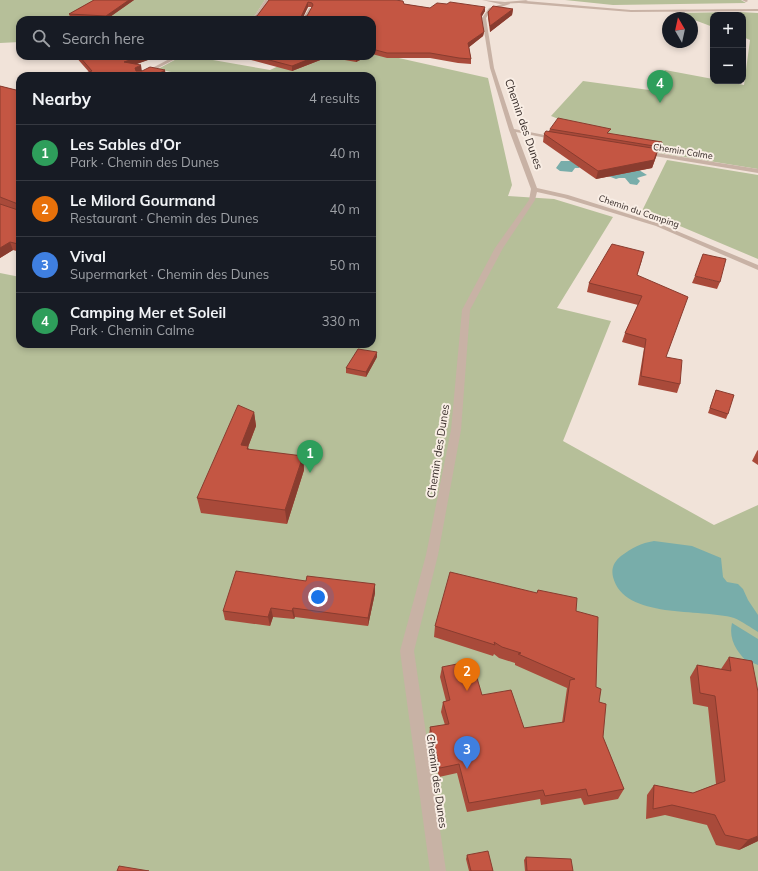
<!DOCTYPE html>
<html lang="en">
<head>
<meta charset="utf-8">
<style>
  body { margin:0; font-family:Mulish,sans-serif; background:#20242c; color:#f1f3f6 }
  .controls { position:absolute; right:12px; top:12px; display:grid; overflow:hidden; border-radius:8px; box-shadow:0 2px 6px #0003 }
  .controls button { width:36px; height:36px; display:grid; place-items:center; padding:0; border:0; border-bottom:1px solid #363941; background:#171b24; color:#f1f3f6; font:20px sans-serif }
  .compass { position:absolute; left:662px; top:12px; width:36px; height:36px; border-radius:50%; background:#171b24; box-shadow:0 2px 6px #0003; rotate:351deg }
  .you { position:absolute; left:318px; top:597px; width:14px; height:14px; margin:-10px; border:3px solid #fff; border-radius:50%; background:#1a73e8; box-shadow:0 0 0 6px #1a73e833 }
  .badge { display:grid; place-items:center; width:26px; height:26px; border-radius:50%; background:#db2777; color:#fff; font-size:13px; font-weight:700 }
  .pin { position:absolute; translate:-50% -33px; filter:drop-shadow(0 1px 2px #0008) }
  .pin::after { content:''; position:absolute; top:21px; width:14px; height:12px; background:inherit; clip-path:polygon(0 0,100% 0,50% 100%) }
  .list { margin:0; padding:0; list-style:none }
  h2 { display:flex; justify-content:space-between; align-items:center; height:52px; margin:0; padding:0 16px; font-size:17px }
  h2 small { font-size:13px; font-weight:400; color:#9ea1a6 }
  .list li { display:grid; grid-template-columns:26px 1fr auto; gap:12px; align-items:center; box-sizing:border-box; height:56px; padding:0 16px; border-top:1px solid #363941 }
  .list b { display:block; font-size:15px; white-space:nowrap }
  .list p { margin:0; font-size:13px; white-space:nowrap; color:#9ea1a6 }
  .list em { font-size:13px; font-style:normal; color:#9ea1a6 }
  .icon { flex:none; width:22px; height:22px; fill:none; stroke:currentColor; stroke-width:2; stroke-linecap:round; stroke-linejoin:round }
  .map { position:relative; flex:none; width:758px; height:871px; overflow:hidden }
  .search { position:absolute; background:#171b24; box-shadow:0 2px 6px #0003; left:16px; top:16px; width:360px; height:44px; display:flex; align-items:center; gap:10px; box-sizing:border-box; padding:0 14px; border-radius:12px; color:#9ea1a6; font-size:15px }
  .panel { position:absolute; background:#171b24; box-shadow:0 2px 6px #0003; left:16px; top:72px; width:360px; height:276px; border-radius:12px }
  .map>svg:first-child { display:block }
  .green { fill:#b6bf99 }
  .water { fill:#78adaa }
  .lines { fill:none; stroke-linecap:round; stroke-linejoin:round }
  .pedestrian { fill:#c8b2a5; fill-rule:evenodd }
  .minor { fill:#c8b2a5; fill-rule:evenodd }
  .tertiary { fill:#c8b2a5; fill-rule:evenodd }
  .wall { fill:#a94a3a; fill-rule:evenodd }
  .shaded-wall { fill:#893c2f }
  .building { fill:#c45643; stroke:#893c2f; fill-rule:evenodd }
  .labels { text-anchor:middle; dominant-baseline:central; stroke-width:4; stroke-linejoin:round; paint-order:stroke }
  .far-street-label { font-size:9px; fill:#342926; stroke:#f9eee5 }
  .street-label { font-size:11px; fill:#342926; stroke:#f9eee5 }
</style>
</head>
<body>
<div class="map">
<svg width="758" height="871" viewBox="0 0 758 871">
  <rect width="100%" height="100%" fill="#f1e3d9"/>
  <!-- green -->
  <path class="green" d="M0 0H265L252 20H20V42L0 43Z
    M565 0H741L746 3 613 5Z
    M739 12 758 13V169L604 144 606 138 551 116 583 81 649 90 665 70 713 79V81H723L744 85 750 40 743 37V15H713V27L676 13Z
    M372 52 488 78 512 185 508 196 554 199 613 217 557 308 611 321 563 441 714 525 758 505V871H0V273L20 277V344H372V76H183L184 75 158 69 182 56H190L270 70 300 56H372Z
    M667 160 758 175V259L668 221 641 213Z"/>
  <!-- water -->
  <path class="water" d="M561 161H577L581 165 579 168H575L572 172 560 171 556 168Z
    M639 170 647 175 637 178 640 181 637 185 630 184 625 178H619L616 179 608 176Z
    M654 541 692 546 721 558 723 577 727 582 738 584 743 589 748 600 758 615V632C751 628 742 621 734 618 701 608 624 620 613 577 611 568 614 562 621 556 632 548 641 543 654 541Z
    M732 623 758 639V665L753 663 750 665C738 653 728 641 732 623Z"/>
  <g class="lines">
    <!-- pedestrian -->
    <path class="pedestrian" d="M742 0H747L748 1 746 2Z"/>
    <!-- minor -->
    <path class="minor" d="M265 0H269L256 20H252Z
      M509 2 510 4 492 10 486 18 494 68 514 129 560 138 557 140 516 132 537 188 568 195 660 224 758 265V270L656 226 564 198 537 192 535 200 503 248 470 310 461 430 438 555 414 651 446 871H430L400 651 426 555 451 430 462 310 495 248 529 200 531 189 509 130 490 68 482 18 489 8Z
      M309 8 312 9 306 20H302Z
      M175 56H181L143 76H137Z
      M644 151 758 169V173L642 154 641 153Z"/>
    <!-- tertiary -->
    <path class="tertiary" d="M482 0 505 2 528 0 526 1 631 10 758 9V11L631 12 519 3 500 4Z"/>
  </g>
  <!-- wall -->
  <path class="wall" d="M94 0H134L107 19 70 17 69 14Z
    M269 0 404 4 430 8 485 11 481 17 484 32 483 36 469 47 471 59V64L458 63 430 58H387L372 54V20L257 16ZM308 7H312L307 16H303Z
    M513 9 512 15 490 32 488 18V12Z
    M75 56H159L136 64 142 71 89 72Z
    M251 56H368L356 62 328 57 292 71 251 60Z
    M0 86 20 91V252L13 250 0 258Z
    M550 129 610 133 609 134 661 146 659 151H658L656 157 652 168 596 179 543 142 544 134 549 131Z
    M642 260 637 275 666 357 680 384 677 393 638 385 644 348 622 342 625 333 638 305 587 292 589 283Z
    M695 276 720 282 717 289 692 283Z
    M377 357 366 377 346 373V368Z
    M716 390 728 414 726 419 708 413Z
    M254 412 256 426 248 447 249 450 303 456 304 470 287 524 201 513 197 498Z
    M758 450V465L752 461 757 451Z
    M306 581 375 584V593L368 626 295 617 294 619 273 617 270 626 225 620 223 611Z
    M576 611 599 702 603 737 624 789 618 799 584 805 581 798 541 805 540 799 467 812 457 773 439 777 429 737 430 727 445 725 441 712 443 702 446 701 440 677 442 667 482 695 524 728 562 723 567 688 515 665V663L499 658 494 654 493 656 434 637 435 626Z
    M729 657 758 841 739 850 716 845 707 825 665 815 646 819 647 795 654 785 693 793 716 784 708 707 693 704 690 677 697 665 721 669Z
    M467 855 493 871H469L466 859Z
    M526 857 573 871H525L524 860Z"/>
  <!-- shaded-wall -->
  <path class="shaded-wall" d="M129 0H134L107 19 106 16Z
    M308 2V7L302 20 301 17Z
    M485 7V11L481 18V14Z
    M513 9 512 15 490 32V26Z
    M484 32 483 36 468 48V43Z
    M141 56H159L126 68 124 62Z
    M317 56H328V57L292 71V66Z
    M357 56H368L356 62V57Z
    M141 65 142 72 136 75 135 68Z
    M165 70 166 76H154Z
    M658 149 656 157 652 168 596 179 598 171Z
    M10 242 13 250 0 258V248Z
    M377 352V357L366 377V372Z
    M254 412 256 426 248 447 251 461 241 445Z
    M303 456 304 470 287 524 285 510Z
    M375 584V593L368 626V618Z
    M271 608 273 617 270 626 268 617Z
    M293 608 295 617 294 619 292 611Z
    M758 836V841L739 850 748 840Z"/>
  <!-- building -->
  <path class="building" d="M94 0H129L106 16 69 14Z
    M269 0H395L403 1 404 4 430 8 437 3 447 4 450 2 485 7 481 14 484 32 468 43 471 59 459 58 430 53H387L372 49V20H250L253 17 257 16ZM308 2 312 3 313 5 307 16 301 17Z
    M493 6 513 9 490 26 488 12Z
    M79 56H141L124 62 141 65 135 68 136 71H142L150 67 165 70 154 76H76L92 71Z
    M254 56H317L292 66Z
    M0 86 20 91V243L18 244 10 242 0 248V204L18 210V204L0 197Z
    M558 118 611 129 607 133 662 142 660 147 550 129Z
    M546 131 658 149 654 160 598 171 544 134Z
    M612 244 644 252 637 275 688 297 666 357 682 360 680 384 641 376 646 339 625 333 642 296 589 283Z
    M703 254 726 259 720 282 695 276Z
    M358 349 377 352 366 372 346 368Z
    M716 390 734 395 728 414 710 408Z
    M238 405 254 412 241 445 248 446 247 449 303 456 285 510 197 498Z
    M236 571 306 581 307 576 375 584 368 618 293 608 292 611 271 608 268 617 223 611Z
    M450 572 537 593 538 590 577 598 576 611 598 617 596 687 601 689 599 702 606 704 603 737 624 789 588 796 586 789 545 796 543 790 469 803 459 764 440 768 430 727 449 724 443 702 450 700 442 667 472 661 482 695 511 690 524 728 564 722 570 680 575 679 518 654 521 653 502 647 494 642 495 645 435 626Z
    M729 657 752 661 758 692V836L748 840 725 835 715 815 672 805 653 809 654 785 693 793 725 781 715 696 700 693 697 665 731 671Z
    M488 851 493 871H471L467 855Z
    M526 857 571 859 573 871H527Z
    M119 866 149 871H117Z"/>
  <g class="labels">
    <!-- far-street labels -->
    <g class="far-street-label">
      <text transform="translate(683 151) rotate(9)">Chemin Calme</text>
      <text transform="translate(639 211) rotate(19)">Chemin du Camping</text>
    </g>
    <!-- street labels -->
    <g class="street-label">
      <text transform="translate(524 124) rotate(71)">Chemin des Dunes</text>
      <text transform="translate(438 451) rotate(-81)">Chemin des Dunes</text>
      <text transform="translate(437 781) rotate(82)">Chemin des Dunes</text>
    </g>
  </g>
</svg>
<div class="controls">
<button>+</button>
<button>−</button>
</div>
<svg class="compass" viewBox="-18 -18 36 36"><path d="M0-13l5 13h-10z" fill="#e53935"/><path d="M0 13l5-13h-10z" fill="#9ea1a6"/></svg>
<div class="you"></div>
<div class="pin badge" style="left:310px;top:473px;background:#2e9e5b">1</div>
<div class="pin badge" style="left:467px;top:691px;background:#e8710a">2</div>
<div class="pin badge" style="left:467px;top:769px;background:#3f7fe0">3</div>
<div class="pin badge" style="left:660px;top:103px;background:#2e9e5b">4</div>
<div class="search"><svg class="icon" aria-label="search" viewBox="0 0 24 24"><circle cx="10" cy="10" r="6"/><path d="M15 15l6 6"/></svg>Search here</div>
<section class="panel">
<h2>Nearby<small>4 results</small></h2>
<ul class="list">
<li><span class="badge" style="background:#2e9e5b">1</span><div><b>Les Sables d’Or</b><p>Park · Chemin des Dunes</p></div><em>40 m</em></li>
<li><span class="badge" style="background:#e8710a">2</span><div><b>Le Milord Gourmand</b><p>Restaurant · Chemin des Dunes</p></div><em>40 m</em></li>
<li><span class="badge" style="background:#3f7fe0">3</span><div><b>Vival</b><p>Supermarket · Chemin des Dunes</p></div><em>50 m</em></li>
<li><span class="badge" style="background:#2e9e5b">4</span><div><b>Camping Mer et Soleil</b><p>Park · Chemin Calme</p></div><em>330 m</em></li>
</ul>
</section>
</div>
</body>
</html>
